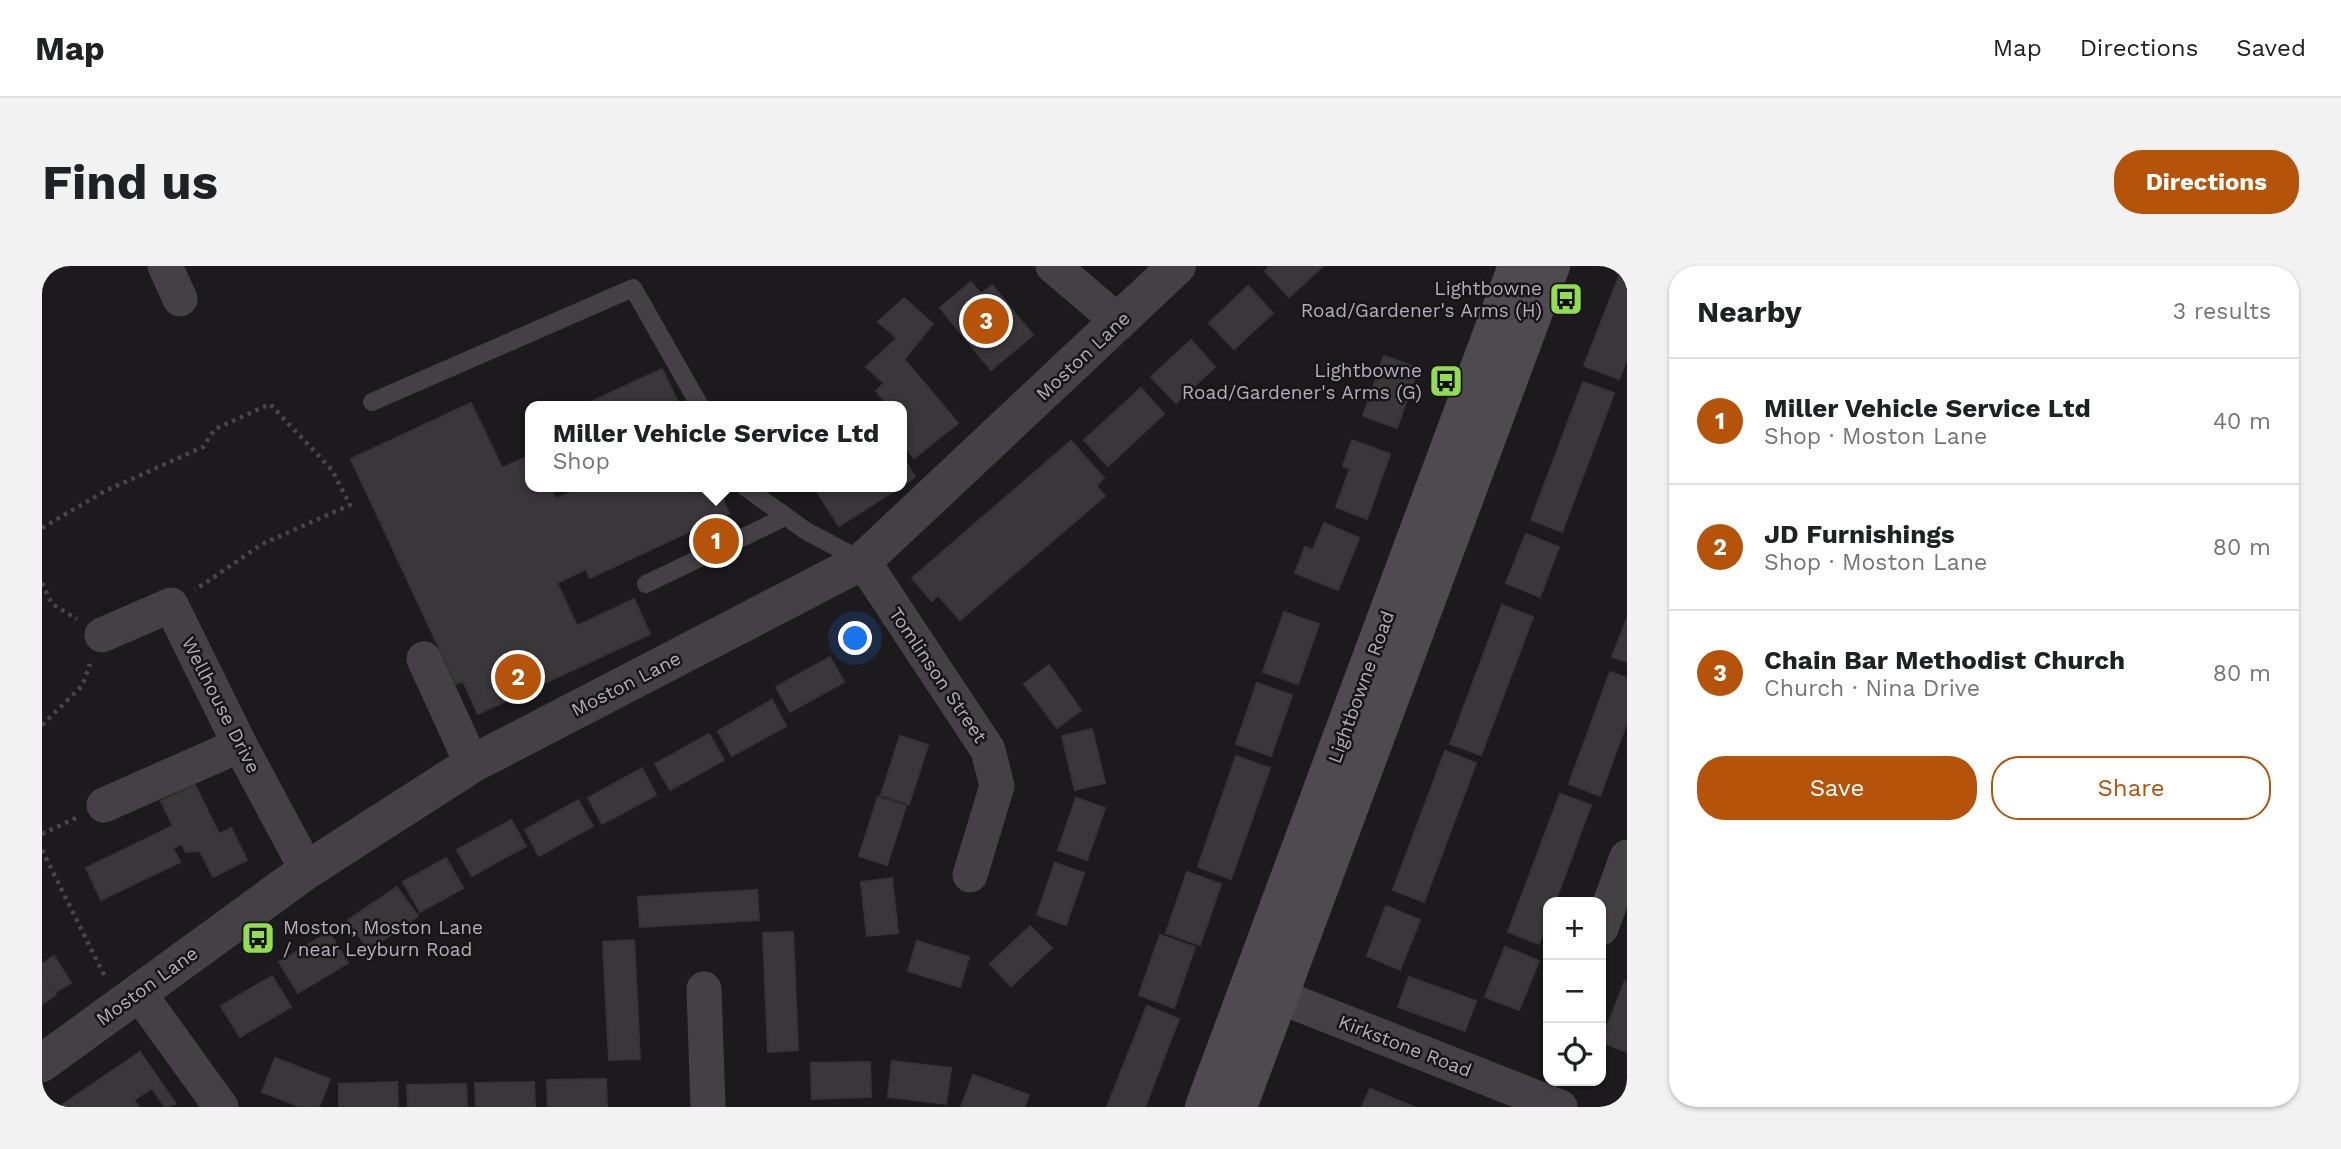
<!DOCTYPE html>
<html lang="en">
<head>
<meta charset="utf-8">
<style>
  body { margin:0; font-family:"Work Sans",sans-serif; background:#f2f2f2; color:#202124 }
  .controls { position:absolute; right:21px; bottom:21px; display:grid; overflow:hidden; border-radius:14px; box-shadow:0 2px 5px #0004 }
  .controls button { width:63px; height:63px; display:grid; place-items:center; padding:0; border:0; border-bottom:2px solid #e0e0e0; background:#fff; color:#202124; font:35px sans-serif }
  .you { position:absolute; left:814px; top:373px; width:24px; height:24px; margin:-18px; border:5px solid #fff; border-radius:50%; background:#1a73e8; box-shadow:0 0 0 10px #1a73e833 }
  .badge { display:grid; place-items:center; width:46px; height:46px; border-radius:50%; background:#b45309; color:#fff; font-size:23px; font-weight:700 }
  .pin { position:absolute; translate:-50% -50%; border:4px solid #fff; box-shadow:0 2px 7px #0006 }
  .popup { position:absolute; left:483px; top:135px; width:382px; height:91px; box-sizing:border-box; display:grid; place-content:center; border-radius:14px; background:#fff; filter:drop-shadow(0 2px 5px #0005); font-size:23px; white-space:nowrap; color:#757577 }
  .popup b { font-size:26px; color:#202124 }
  .popup::after { content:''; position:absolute; left:50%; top:100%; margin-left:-14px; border:14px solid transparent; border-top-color:#fff }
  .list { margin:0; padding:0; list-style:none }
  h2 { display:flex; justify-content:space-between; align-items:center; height:91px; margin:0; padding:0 28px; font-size:30px }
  h2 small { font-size:23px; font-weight:400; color:#757577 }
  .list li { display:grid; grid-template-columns:46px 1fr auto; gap:21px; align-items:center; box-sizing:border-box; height:126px; padding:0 28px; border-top:2px solid #e0e0e0 }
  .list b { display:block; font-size:26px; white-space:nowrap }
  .list p { margin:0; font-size:23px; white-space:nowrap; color:#757577 }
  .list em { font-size:23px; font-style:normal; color:#757577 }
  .actions { display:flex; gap:14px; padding:21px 28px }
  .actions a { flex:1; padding:16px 0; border:2px solid #b45309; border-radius:28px; text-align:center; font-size:24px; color:#b45309 }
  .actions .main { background:#b45309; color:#fff }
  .icon { flex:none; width:38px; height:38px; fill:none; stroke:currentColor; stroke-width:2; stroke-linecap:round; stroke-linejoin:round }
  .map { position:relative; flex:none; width:1585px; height:841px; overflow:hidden; border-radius:28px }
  header { display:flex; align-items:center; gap:42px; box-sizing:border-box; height:98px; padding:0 35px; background:#fff; border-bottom:2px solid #e0e0e0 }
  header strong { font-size:33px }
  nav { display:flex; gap:38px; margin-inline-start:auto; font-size:24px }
  .intro { display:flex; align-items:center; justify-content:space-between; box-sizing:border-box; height:168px; padding:0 42px }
  h1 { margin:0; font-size:49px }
  .button { padding:18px 32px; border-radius:28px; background:#b45309; color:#fff; font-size:24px; font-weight:700 }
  main { display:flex; gap:42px; padding:0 42px }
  aside { flex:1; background:#fff; border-radius:28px; box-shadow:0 2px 5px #0004 }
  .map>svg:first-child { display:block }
  .building { fill:#3a373b; stroke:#373438; stroke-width:2 }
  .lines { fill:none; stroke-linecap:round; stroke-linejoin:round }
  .path { stroke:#49454c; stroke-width:4.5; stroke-dasharray:3.5 5; stroke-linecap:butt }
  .service { stroke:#444045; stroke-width:18 }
  .minor { stroke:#444045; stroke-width:35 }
  .tertiary { stroke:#444045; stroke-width:38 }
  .secondary { stroke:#4e4a50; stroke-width:38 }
  .labels { text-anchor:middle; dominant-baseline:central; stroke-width:5; stroke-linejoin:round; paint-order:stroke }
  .poi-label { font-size:19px; fill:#b5aeba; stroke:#171517; text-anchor:end }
  .street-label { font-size:19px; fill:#b5aeba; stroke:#171517 }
</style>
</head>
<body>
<header>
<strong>Map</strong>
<nav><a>Map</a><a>Directions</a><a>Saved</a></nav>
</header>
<div class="intro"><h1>Find us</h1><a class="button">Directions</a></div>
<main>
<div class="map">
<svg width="1585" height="841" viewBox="0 0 1585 841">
  <rect width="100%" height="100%" fill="#1c1a1c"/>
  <!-- building -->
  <path class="building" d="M1228 0H1281L1247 31 1223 5Z
    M1581 0H1585V93L1577 113 1542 100Z
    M929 16 939 28 950 19 991 69 949 104 898 42Z
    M1206 20 1231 47 1192 83 1167 57Z
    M862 32 891 58 862 93 916 157 872 192 860 177V140H847L834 125 842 117 824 101 855 72 836 56Z
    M1149 74 1173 101 1134 137 1109 111Z
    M1342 90 1376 102 1355 162 1321 150Z
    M620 103 638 140H540Z
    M1541 116 1572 127 1520 266 1489 254Z
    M1099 122 1122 148 1066 200 1042 174Z
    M429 137 460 202 489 189V221H508L514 233 540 221H675L687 247 548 312 544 303 515 317 535 360 592 333 608 368 436 448 421 415 414 418 309 193Z
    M1310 174 1348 188 1325 253 1294 241 1308 203 1301 200Z
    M1029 175 1062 212 1054 220 1063 230 918 354 896 329 890 335 870 312Z
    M860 190 873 211 860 220Z
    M772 221H858L797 260Z
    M1282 257 1317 272 1296 324 1253 307 1263 281 1271 284Z
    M1484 268 1517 281 1498 331 1464 317Z
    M1460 339 1491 351 1439 489 1408 478Z
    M1242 346 1277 358 1256 418 1221 406Z
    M1585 352V396L1570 391Z
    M788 391 802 416 748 446 734 421Z
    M1007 399 1039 444 1015 462 982 418Z
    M1568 406 1585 412V456L1558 530 1527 518Z
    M1215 417 1250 429 1229 490 1194 478Z
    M730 434 744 460 690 490 676 465Z
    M1050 463 1063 517 1033 524 1020 470Z
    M667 468 682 494 628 524 613 498Z
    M858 470 886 479 867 538 839 529Z
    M1403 485 1434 497 1382 636 1351 624Z
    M1194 490 1228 502 1189 613 1156 601Z
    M600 502 614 529 560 558 546 532Z
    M153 519 177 568 189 562 205 594 171 611 158 585 144 586 140 578 131 582 138 596 59 634 44 602 131 560 119 535Z
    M1518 528 1549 539 1513 636H1506V654L1497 678 1466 666Z
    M836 531 864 540 845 599 817 590Z
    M1034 532 1063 542 1045 594 1016 584Z
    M536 534 551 560 497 590 483 564Z
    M469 554 484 580 430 610 415 584Z
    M404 592 421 622 378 646 361 616Z
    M1013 597 1042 607 1024 659 995 649Z
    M1145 606 1179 618 1158 679 1124 667Z
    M850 612 856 667 825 670 819 616Z
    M355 621 376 650 327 684 306 654Z
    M715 624 717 654 598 661 596 631Z
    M1344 640 1378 654 1358 704 1325 690Z
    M988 660 1010 682 969 720 948 698Z
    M287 666 306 697 256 727 237 696Z
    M751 666 756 784 726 786 721 667Z
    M1118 669 1153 681 1132 742 1097 729Z
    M592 674 598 793 567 794 561 676Z
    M875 675 927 691 918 721 866 705Z
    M1463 681 1497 695 1477 744 1443 731Z
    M12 690 29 717 12 727 0 707V698Z
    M0 707 14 729 0 738Z
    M230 710 249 741 198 771 179 740Z
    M1367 711 1434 735 1423 765 1356 741Z
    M1583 715 1585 716V786L1559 776Z
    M1105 740 1137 753 1103 841H1065Z
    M98 786 134 838 123 841 110 822 92 834 97 841H17Z
    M233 792 288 813 277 841H259L220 826Z
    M850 795 909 802 904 838 846 831Z
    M828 796 829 831 770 833 769 797Z
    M931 809 987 829 982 841H919Z
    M564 813 565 841H506L505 814Z
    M355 816 356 841H297V818Z
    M492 816 493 841H434L433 817Z
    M424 818 425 841H366L365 819Z
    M1328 823 1372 841H1320Z"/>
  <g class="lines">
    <!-- path -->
    <path class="path" d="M0 262 63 225 161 181 173 163 228 138 290 204 308 239 220 278 153 324
      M0 317 10 338 35 353
      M0 459 40 420 48 398
      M0 568 36 551
      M0 584 63 711"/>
    <!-- service -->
    <path class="service" d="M330 136 591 22 658 140
      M703 221 764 265 821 295
      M604 318 743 251"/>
    <!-- minor -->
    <path class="minor" d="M123 0 138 33
      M1011 0 1077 56
      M821 295 946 484 955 520 928 609
      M60 369 129 339 198 479 265 604
      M382 393 430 498
      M62 539 198 479
      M1559 662 1585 591
      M1211 720 1518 841
      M662 723 666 841
      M96 726 179 841"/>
    <!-- tertiary -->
    <path class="tertiary" d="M0 797 265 604 430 498 821 295 1135 0"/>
    <!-- secondary -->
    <path class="secondary" d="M1162 841 1475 0
      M1196 841 1509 0"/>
  </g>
  <!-- icons -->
  <defs>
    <symbol id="bus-square" viewBox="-11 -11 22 22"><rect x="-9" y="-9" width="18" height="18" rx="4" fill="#93de50" stroke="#171517"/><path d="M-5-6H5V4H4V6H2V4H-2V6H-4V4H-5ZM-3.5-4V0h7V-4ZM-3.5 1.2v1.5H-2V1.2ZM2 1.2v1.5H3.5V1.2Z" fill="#111"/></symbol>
  </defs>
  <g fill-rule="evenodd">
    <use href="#bus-square" x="1505" y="14" width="38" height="38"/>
    <use href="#bus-square" x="1385" y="96" width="38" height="38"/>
    <use href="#bus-square" x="197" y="653" width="38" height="38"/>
  </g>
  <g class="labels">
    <!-- poi labels -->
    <g class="poi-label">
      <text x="1500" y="22">Lightbowne<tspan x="1500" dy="22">Road/Gardener's Arms (H)</tspan></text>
      <text x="1380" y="104">Lightbowne<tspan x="1380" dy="22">Road/Gardener's Arms (G)</tspan></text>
      <text x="241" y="661" text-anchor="start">Moston, Moston Lane<tspan x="241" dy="22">/ near Leyburn Road</tspan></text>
    </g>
    <!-- street labels -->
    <g class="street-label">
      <text transform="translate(1041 90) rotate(-43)">Moston Lane</text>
      <text transform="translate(896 409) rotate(56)">Tomlinson Street</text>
      <text transform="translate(584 418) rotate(-27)">Moston Lane</text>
      <text transform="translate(1319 421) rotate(-70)">Lightbowne Road</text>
      <text transform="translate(179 439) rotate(63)">Wellhouse Drive</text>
      <text transform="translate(105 720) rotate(-36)">Moston Lane</text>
      <text transform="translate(1363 780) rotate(21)">Kirkstone Road</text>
    </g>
  </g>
</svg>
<div class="controls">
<button>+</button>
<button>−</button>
<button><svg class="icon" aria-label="locate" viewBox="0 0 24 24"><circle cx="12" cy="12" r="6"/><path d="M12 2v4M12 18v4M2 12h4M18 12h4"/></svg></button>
</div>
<div class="you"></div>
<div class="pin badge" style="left:674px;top:275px">1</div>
<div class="popup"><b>Miller Vehicle Service Ltd</b>Shop</div>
<div class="pin badge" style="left:476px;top:411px">2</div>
<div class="pin badge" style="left:944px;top:55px">3</div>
</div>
<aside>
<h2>Nearby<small>3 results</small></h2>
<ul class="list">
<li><span class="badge">1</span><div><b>Miller Vehicle Service Ltd</b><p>Shop · Moston Lane</p></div><em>40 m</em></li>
<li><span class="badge">2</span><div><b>JD Furnishings</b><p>Shop · Moston Lane</p></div><em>80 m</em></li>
<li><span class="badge">3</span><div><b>Chain Bar Methodist Church</b><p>Church · Nina Drive</p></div><em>80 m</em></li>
</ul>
<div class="actions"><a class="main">Save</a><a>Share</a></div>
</aside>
</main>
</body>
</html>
